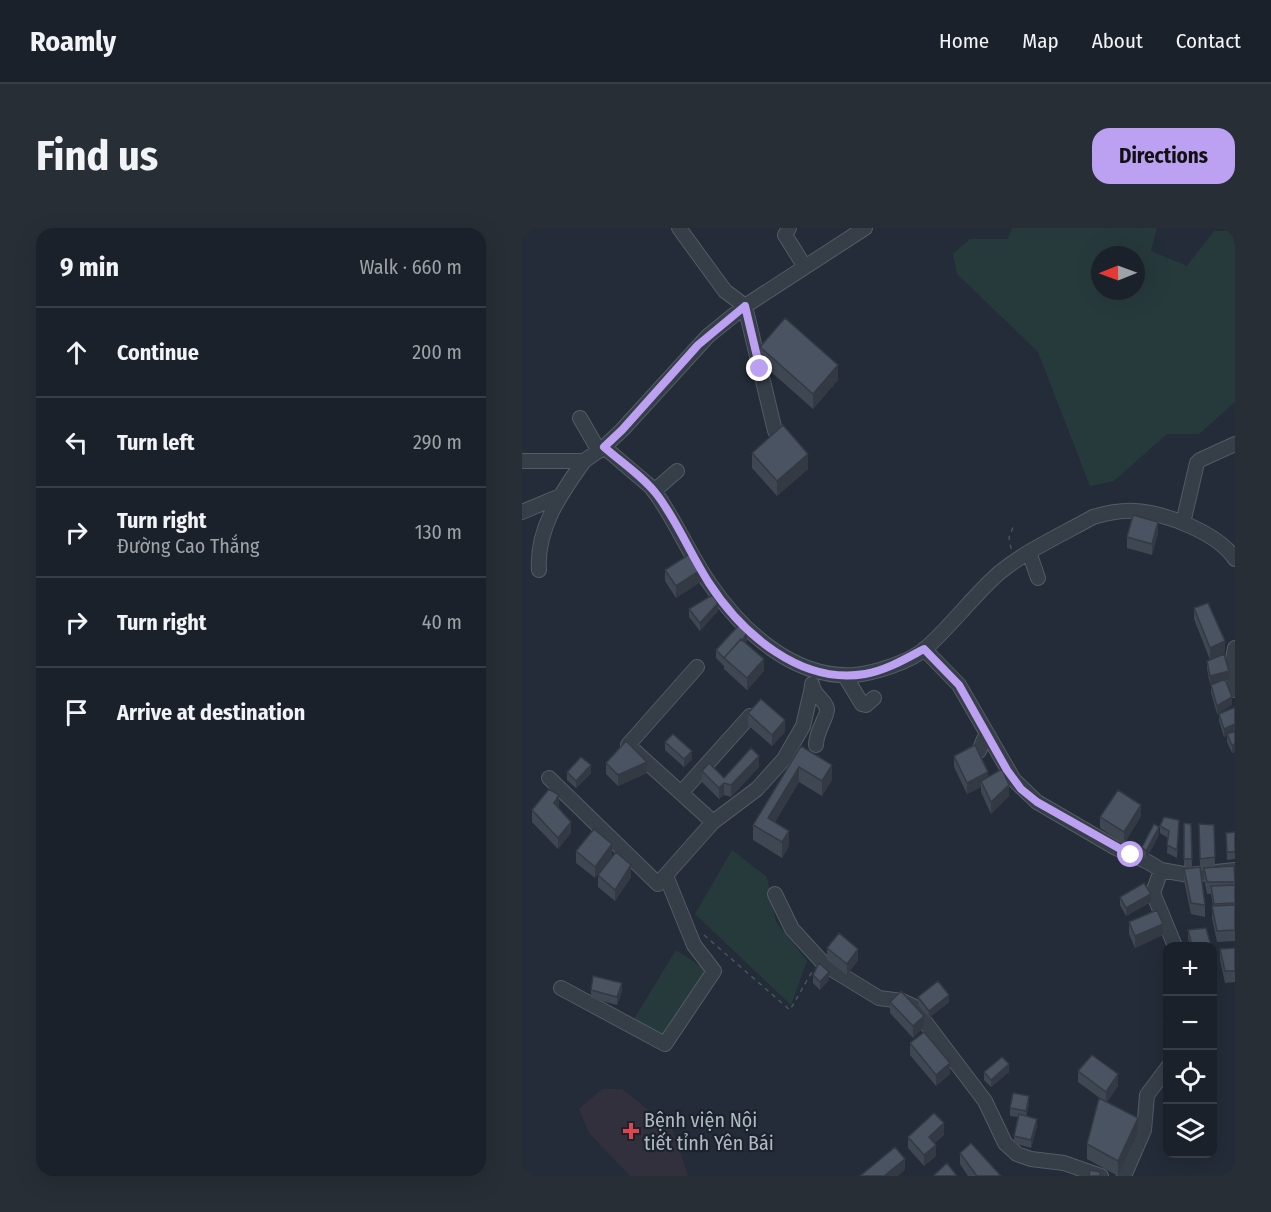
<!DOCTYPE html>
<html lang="en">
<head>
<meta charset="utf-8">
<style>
  body { margin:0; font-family:"Fira Sans Condensed",sans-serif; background:#272e36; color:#f1f3f6 }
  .controls { position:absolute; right:18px; bottom:18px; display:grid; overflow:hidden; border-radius:12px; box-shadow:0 6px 24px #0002 }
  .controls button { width:54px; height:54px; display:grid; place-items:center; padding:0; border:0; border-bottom:2px solid #383e47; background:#1a212a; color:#f1f3f6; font:30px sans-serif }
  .compass { position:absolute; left:569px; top:18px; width:54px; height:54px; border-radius:50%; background:#1a212a; box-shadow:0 6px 24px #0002; rotate:269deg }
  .stop { position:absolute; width:18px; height:18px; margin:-14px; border:4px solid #bca0f2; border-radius:50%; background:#fff }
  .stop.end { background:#bca0f2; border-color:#fff; box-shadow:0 2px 6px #0008 }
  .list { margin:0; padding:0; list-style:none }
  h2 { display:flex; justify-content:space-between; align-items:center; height:78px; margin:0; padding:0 24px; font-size:26px }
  h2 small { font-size:20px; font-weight:400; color:#9fa3a8 }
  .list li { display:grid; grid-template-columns:39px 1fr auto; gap:18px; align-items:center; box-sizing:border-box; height:90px; padding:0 24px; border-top:2px solid #383e47 }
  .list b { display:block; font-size:22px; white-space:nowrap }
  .list p { margin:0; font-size:20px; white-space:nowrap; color:#9fa3a8 }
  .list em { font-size:20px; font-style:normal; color:#9fa3a8 }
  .icon { flex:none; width:33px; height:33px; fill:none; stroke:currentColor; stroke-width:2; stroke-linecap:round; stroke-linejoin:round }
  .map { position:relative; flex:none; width:713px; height:948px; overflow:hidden; border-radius:18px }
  header { display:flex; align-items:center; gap:36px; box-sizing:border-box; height:84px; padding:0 30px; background:#1a212a; border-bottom:2px solid #383e47 }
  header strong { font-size:28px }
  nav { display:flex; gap:33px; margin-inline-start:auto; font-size:21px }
  .intro { display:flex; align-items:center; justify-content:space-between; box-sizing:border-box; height:144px; padding:0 36px }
  h1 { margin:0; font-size:42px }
  .button { padding:15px 27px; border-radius:18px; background:#bca0f2; color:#111; font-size:21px; font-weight:700 }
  main { display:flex; gap:36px; padding:0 36px }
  aside { flex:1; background:#1a212a; border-radius:18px; box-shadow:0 6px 24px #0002 }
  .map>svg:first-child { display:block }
  .medical { fill:#32303d }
  .green { fill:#273a3b; fill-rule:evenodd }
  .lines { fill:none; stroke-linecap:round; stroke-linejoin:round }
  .minor-casing { stroke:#545b66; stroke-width:16 }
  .path { stroke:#445658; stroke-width:1.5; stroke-dasharray:4.5 4.5; stroke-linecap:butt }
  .minor { stroke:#363e48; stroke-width:14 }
  .wall { fill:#3f4753 }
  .shaded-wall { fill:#333a44 }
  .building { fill:#495361; stroke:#333a44; stroke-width:1.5 }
  .route { stroke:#bca0f2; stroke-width:8 }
  .health-dot { fill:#e0444e; stroke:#1b232d; stroke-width:2 }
  .labels { text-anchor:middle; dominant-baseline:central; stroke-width:4.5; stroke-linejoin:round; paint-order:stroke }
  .poi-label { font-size:20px; fill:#b1b8c4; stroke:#1b232d; text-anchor:start }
</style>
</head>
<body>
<header>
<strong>Roamly</strong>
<nav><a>Home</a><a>Map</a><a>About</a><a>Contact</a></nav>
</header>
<div class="intro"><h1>Find us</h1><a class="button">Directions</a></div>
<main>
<aside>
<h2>9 min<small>Walk · 660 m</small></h2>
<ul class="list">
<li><svg class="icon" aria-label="ahead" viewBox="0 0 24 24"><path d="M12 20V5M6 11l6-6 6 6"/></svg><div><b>Continue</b></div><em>200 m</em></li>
<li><svg class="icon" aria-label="left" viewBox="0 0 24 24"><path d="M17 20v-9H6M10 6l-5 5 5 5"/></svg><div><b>Turn left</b></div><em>290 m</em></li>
<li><svg class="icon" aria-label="right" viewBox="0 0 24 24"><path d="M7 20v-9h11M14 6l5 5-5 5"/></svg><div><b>Turn right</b><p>Đường Cao Thắng</p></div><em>130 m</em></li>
<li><svg class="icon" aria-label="right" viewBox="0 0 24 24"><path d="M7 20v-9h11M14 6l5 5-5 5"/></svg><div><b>Turn right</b></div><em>40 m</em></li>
<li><svg class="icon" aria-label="arrive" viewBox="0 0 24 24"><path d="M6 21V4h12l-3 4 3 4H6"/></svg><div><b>Arrive at destination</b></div></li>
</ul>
</aside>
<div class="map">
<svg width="713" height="948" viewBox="0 0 713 948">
  <rect width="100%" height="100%" fill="#232c38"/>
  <!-- medical -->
  <path class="medical" d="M80 861H100L150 900 166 948H108L67 905 57 881Z"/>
  <!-- green -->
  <path class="green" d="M490 0H635L629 23 665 38 692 3H713V174L677 206H645L592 253 568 258 516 124 435 46 431 26 448 11H486ZM578 27H614V63H578Z
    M210 622 245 649 254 694 285 733 269 777 173 686Z
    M154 722 183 741V744L143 810 112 791Z"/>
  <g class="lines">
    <defs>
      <path id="minor" d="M157 0 203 63 223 78 253 203
        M267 0 263 7 283 39
        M58 190 77 223
        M82 219 129 259 137 270C156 298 169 329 188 356 220 403 272 451 332 447 353 445 388 434 404 420 430 397 451 368 477 345 505 322 539 307 571 289 585 285 599 282 613 283 644 285 696 305 713 331
        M0 233H62L82 219 100 202 186 108 223 78 343 0
        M132 263 155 243
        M0 284 38 268
        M661 295 675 235 678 232 713 216
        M507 324 516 350
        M17 342C14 301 39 265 62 233
        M713 420 710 437 713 462
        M402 421 437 457 492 552 515 574 594 620 626 634 639 642 667 647 713 642
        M175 439 106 517 191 594
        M323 448 340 476 344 477 352 470
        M290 456C292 469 303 471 305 481 306 488 294 503 294 517
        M448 528 457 523 462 511 467 508
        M27 550 136 656 191 594 235 561 262 531 281 498 290 459
        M159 565 228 488
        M639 642 631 665 653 718
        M253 666 270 701 303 737 357 770 380 773 391 778 463 873 483 915 495 926 509 931 542 935 579 948
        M39 760 143 816 192 743 172 717 144 648
        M602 948 622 902 625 867 646 839"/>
    </defs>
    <!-- minor casing -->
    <use href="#minor" class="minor-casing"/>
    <!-- path -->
    <path class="path" d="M489 321 487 309 492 297
      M182 707 268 782 291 742"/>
    <!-- minor -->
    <use href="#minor" class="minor"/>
  </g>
  <!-- wall -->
  <path class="wall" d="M238 119 316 152 291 181 238 134Z
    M230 225 286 241 255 268 230 240Z
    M636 305 630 327 605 320V309Z
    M143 342 180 353 154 370 143 353Z
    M672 380 703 424 688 432 672 391Z
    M167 381 196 383 178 403 167 389Z
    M225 412 224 415 242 443 225 462 202 441V438L194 430V422Z
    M685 433 707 451 703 452 710 477 695 486 689 465V457L695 454 688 456 685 441Z
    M713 479V524L710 525 705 514V508L702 509 697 493V486Z
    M226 485 263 504 250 518 226 497Z
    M143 514 170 531 162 539 143 522Z
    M279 518 310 552 300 568 277 554 253 594 267 618 260 630 231 612V597Z
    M432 528 466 549 487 568 469 586 459 564V559L445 566 432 539Z
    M84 535 125 545 96 558 84 546Z
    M237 539 209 569 202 567 197 571 180 554V543L202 550Z
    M45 544 69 545 54 560 45 552Z
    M37 579 36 580 49 605 36 621 10 594V582Z
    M619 588 602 616 578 600V589Z
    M662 595 669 596 670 639 662 638Z
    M677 596 692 597 693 639 713 642V713L695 714 690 690 691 678 689 666H685L682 651V642L679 643 683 677V689L669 686 662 653V641L678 639Z
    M638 598 657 600 655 630 645 625 646 610 638 605Z
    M713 604V631L705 632 704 605Z
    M637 607 624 631 620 627V619Z
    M54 623 90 628 73 650 54 635Z
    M76 647 109 649 93 673 76 659Z
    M598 669 629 674 604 688 598 677Z
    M607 694 641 707 613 720 607 706Z
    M666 702 689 718H668L666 710Z
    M305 720 336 732 325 747 305 732Z
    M713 720V754L703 755 698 732V721Z
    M291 747 307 752 298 762 291 755Z
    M69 762 100 763 95 777 69 770Z
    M396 769 427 774 407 790 396 777Z
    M368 774 402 799 391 810 368 785Z
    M645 791V809L641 803V795Z
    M388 815 428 846 414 858 388 827Z
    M556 843 596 858 585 874 616 905 596 948 565 931V916L579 871 556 854Z
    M462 844H487L469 859 462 852Z
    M507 876 504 888 515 898 509 920 492 915V908L496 889 488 888V880Z
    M422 907 412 915 414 928 402 938 386 920V909Z
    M438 925 479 948H446L438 936Z"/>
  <!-- shaded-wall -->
  <path class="shaded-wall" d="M316 137V152L291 181V166Z
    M286 226V241L255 268V253Z
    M636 294V305L630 327V316Z
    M180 341V353L154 370V358Z
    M196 375V383L178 403V395Z
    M225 404V412L219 422 207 433Z
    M703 413V424L688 432V420Z
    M242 431V443L225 462V450Z
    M707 443V451L688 456V448Z
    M710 469V477L695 486V478Z
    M263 492V504L250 518V507Z
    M713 496V504L702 509V501Z
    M713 516V524L710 525V517Z
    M170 523V531L162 539V531Z
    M237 528V539L209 569V557Z
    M125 534V545L96 558V547Z
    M69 537V545L54 560V553Z
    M310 537V552L300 568V553Z
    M277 539V554L246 605V590Z
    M466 544V556L459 553V559L445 566V555Z
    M202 555V567L197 571V560Z
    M487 557V568L469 586V574Z
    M37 567V579L32 587V575Z
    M619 577V588L602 616V604Z
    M49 594V605L36 621V610Z
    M637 599V607L624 631V623Z
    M267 603V618L260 630V614Z
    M90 616V628L73 650V639Z
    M109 637V649L93 673V662Z
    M629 666V674L604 688V680Z
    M641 696V707L613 720V708Z
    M336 721V732L325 747V736Z
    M307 744V752L298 762V754Z
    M100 755V763L95 777V769Z
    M427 767V774L407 790V783Z
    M402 788V799L391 810V798Z
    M428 835V846L414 858V847Z
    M487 836V844L469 859V852Z
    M596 846V858L584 875V864Z
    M507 868V876L504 891V883Z
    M616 890V905L596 948V933Z
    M515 891V898L509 920V912Z
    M422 895V907L407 920V909Z
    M414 917V928L402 938V927Z
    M383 931V942L376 948H362Z"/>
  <!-- building -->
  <path class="building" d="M263 90 316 137 291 166 238 119Z
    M261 197 286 226 255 253 230 225Z
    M611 287 636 294 630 316 605 309Z
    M169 325 180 341 154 358 143 342Z
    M190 367 196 375 178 395 167 381Z
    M686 375 703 413 688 420 672 380Z
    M217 397 225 404 221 412 219 411 202 430 194 422Z
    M219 411 242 431 225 450 202 430Z
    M702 426 707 443 688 448 685 433Z
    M703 451 710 469 695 478 689 457Z
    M239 471 263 492 250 507 226 485Z
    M713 479V496L702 501 697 486Z
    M713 503V516L710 517 705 506Z
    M151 506 170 523 162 531 143 514Z
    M104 513 125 534 96 547 84 535Z
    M453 517 466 544 445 555 432 528Z
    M279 518 310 537 300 553 277 539 246 590 267 603 260 614 231 597Z
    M229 520 237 528 209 557 202 555 197 560 180 543 187 535 202 550Z
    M59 529 69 537 54 553 45 544Z
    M480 541 487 557 469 574 459 553Z
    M27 561 37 567 32 575 49 594 36 610 10 582Z
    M596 562 619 577 602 604 578 589Z
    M642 589 657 592 655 622 645 617 647 603 638 598Z
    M662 595 669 596 670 631H662Z
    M632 596 637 599 624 623 620 619Z
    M677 596 692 597 693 629 678 631Z
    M72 601 90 616 73 639 54 623Z
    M713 604V624H705L704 605Z
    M94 624 109 637 93 662 76 647Z
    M712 638 713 654H685L682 640Z
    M678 639 683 677 669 675 662 641Z
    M622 655 629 666 604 680 598 669Z
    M713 657V675L692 676 689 658Z
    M713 677V702L695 703 690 678Z
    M635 682 641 696 613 708 607 694Z
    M684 700 689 718H670L666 702Z
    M317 705 336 721 325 736 305 720Z
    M713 720V743H703L698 721Z
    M297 735 307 744 298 754 291 747Z
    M71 748 100 755 95 769 69 762Z
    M416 753 427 767 407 783 396 769Z
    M379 763 402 788 391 798 368 774Z
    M645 791V801L641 795Z
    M402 804 428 835 414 847 388 815Z
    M570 827 596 846 584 864 556 843Z
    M480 829 487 836 469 852 462 844Z
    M491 865 507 868 504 883 488 880Z
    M577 870 616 890 596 933 565 916Z
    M412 885 422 895 407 909 414 917 402 927 386 909Z
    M497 886 515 891 509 912 492 908Z
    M449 915 479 948H455L438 925Z
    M373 919 383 931 362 948H338Z
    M425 935 435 948H413L412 947Z
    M568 942 578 944V948H567Z"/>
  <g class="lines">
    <!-- route -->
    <path class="route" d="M238 141 223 78 176 117 100 202 82 219C100 235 122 249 136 268 156 295 169 327 187 355 220 406 279 457 343 446 365 442 383 431 402 421L437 457 485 542 499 561 515 574 609 627"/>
  </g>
  <!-- markers -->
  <path class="health-dot" d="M106 894h6v6h6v6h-6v6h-6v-6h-6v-6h6z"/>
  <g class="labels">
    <!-- poi labels -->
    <g class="poi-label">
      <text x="122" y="892">Bệnh viện Nội<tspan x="122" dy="23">tiết tỉnh Yên Bái</tspan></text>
    </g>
  </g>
</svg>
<div class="controls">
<button>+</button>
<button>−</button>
<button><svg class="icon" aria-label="locate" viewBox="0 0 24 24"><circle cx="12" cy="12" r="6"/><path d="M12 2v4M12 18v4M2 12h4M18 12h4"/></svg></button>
<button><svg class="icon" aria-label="layers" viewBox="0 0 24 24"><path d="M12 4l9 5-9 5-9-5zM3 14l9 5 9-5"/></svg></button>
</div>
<svg class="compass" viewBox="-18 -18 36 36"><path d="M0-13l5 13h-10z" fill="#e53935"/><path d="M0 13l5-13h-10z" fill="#9fa3a8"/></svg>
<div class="stop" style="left:609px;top:627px"></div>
<div class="stop end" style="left:238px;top:141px"></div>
</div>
</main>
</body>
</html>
